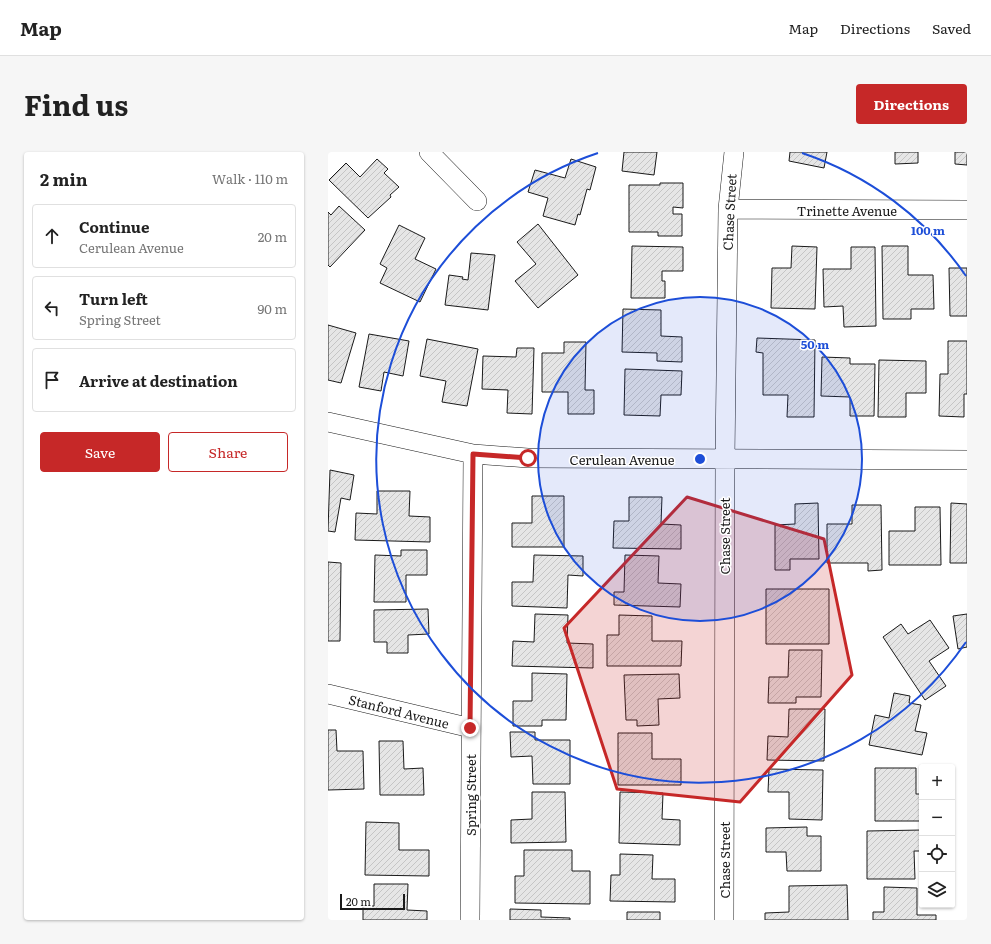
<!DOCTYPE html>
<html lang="en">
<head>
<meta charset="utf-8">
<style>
  body { margin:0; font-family:Literata,serif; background:#f6f6f6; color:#222 }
  .controls { position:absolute; right:12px; bottom:12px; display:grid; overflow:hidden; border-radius:4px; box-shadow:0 1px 3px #0004 }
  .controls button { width:36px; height:36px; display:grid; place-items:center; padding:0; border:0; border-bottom:1px solid #e0e0e0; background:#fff; color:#222; font:20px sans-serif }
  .scale { position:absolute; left:12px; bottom:10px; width:65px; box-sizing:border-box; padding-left:4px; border:2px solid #1a1a1a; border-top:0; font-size:11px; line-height:14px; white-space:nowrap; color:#1a1a1a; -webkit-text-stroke:3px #fff; paint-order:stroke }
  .stop { position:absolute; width:12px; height:12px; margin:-9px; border:3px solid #c62828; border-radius:50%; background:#fff }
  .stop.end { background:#c62828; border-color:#fff; box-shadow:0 1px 4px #0008 }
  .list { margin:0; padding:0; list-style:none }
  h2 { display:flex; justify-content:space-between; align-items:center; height:52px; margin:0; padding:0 16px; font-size:17px }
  h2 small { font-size:13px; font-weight:400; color:#767676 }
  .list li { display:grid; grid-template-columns:26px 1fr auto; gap:12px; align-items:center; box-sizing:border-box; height:64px; margin:0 8px 8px; padding:0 8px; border:1px solid #e0e0e0; border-radius:4px }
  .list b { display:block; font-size:15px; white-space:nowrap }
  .list p { margin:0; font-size:13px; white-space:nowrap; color:#767676 }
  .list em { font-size:13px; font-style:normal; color:#767676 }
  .actions { display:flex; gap:8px; padding:12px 16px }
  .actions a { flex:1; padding:9px 0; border:1px solid #c62828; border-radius:4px; text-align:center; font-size:14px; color:#c62828 }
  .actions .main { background:#c62828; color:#fff }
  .icon { flex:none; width:22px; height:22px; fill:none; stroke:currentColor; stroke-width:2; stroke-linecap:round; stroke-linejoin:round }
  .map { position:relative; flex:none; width:639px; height:768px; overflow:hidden; border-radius:4px }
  header { display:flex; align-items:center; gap:24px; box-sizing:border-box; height:56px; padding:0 20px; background:#fff; border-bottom:1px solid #e0e0e0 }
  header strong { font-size:19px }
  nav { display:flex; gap:22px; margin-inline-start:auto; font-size:14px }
  .intro { display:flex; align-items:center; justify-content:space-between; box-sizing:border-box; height:96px; padding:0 24px }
  h1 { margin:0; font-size:28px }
  .button { padding:10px 18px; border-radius:4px; background:#c62828; color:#fff; font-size:14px; font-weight:700 }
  main { display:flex; gap:24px; padding:0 24px }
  aside { flex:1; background:#fff; border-radius:4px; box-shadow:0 1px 3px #0004 }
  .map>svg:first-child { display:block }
  .building { fill:url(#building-hatch); stroke:#1a1a1a }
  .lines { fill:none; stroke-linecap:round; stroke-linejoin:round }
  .street-casing { stroke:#1a1a1a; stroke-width:20 }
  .street { stroke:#fff; stroke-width:19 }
  .route { stroke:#c62828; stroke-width:5 }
  .marked { fill:#c62828; fill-opacity:0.2; stroke:#c62828; stroke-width:3; stroke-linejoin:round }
  .ring { fill:none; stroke:#1d4ed8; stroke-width:2 }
  .labels { text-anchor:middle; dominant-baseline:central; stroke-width:3; stroke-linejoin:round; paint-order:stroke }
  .street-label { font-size:13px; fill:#1a1a1a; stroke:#fff }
  .centre { fill:#1d4ed8; stroke:#fff; stroke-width:2 }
  .ring-label { font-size:12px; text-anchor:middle; font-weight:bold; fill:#1d4ed8; stroke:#fff; stroke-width:3; stroke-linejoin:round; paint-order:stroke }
</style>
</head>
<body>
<header>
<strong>Map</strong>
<nav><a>Map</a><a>Directions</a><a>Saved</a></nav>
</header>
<div class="intro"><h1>Find us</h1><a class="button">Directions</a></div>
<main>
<aside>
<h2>2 min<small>Walk · 110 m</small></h2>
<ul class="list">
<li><svg class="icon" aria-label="ahead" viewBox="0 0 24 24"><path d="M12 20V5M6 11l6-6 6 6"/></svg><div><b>Continue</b><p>Cerulean Avenue</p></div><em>20 m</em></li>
<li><svg class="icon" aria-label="left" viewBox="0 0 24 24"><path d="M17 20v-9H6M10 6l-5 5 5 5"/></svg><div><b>Turn left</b><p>Spring Street</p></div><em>90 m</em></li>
<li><svg class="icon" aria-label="arrive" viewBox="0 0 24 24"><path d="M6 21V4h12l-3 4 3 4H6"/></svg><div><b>Arrive at destination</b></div></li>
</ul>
<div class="actions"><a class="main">Save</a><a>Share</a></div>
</aside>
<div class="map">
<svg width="639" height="768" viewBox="0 0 639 768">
  <defs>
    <pattern id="building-hatch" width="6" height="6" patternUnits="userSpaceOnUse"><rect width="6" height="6" fill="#e6e6e6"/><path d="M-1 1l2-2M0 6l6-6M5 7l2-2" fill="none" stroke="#c5c5c5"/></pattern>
  </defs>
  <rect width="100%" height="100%" fill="#fff"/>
  <!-- building -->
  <path class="building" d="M296 0H329L326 23 294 19Z
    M462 0H499L496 16 461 9Z
    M567 0H590V11L567 12Z
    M627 0H639V13L627 12Z
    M49 7 60 17 56 21 71 35 62 43 63 45 40 66 1 28 18 11 32 25Z
    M243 7 268 15 262 38 259 37 252 63 250 62 247 73 215 64 220 46 200 40 207 18 237 26Z
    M332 31H355V56L345 55V62H354V84H330V80H301V33H332Z
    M11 54 37 78 2 115 0 113V60L3 63Z
    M210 72 250 123 210 156 187 129 208 112 189 90Z
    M71 73 97 86 87 107 108 117 92 150 52 131 59 116 52 112Z
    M304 94 355 95V119H334V129H337V146H303Z
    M464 94 489 95 487 157 443 156 444 116H463Z
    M554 94H580V123H605L606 157H583V167H555Z
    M523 95H547L548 174 516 175 515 154 496 155 495 117H523Z
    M143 101 167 103 160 158 117 153 121 123 135 125 134 127 140 128Z
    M621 116H639V164H622Z
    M295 157 333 158V184L354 185V210L329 209V201L294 200Z
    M0 173 28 181 13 231 0 228Z
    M41 182 81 189 75 224 56 220 53 239 31 235Z
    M429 186 487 188 486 265H459L460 243H435V201L428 200Z
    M99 187 150 197 139 254 114 250 118 229 92 224Z
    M620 189H639V242H636V265L611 264 612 222H620Z
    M236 190H258L257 238H266V262H240V240H214V201H236Z
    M189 196H206L204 262 179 261 180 238 154 237 155 204 188 205Z
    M494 205 522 206V212H547L546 264H522V245L493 244Z
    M551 208 598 209V241H578V265H550Z
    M297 217 354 219 353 243H333L332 264 296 263Z
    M2 318 26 323 22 348 13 346 7 380 0 379Z
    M49 339H82L81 364 102 365V390L27 388 28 361 49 362Z
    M204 344H236V395H184V371H204Z
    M301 345H334L333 372 353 373V397L285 396 286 369H301Z
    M490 351 491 407H462V418H447V373L467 372V352Z
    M623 351 639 352V411H622Z
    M524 353H553L554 418 540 419V411H499V372H524Z
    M587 355H612L613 413H561V379H587Z
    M73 398H99V423H78V450H46L47 403 73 404Z
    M206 403 255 404V424L240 423 239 456 184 454V430H205Z
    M297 403 331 404 330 431 353 432 352 455 286 453V440H296Z
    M0 410 13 411 12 489H0Z
    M438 437H501V492H438Z
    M100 457 101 482 80 483V501H59V490H46V458Z
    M207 462 240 463 239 491 265 492V516L184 514 185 489 206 490Z
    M639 462V495L630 497 625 464Z
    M291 463 324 464V489H354L353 514H279V483H291Z
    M602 468 621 496 601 509 618 534 597 548 555 485 573 472 580 482Z
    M461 498H494L493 545H468V551H440L441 525H460Z
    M204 521 239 522 238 568H214V574H185V549H204Z
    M351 522 352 546 330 547 331 573 309 574V568H298L296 523Z
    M566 541 582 544 581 551 593 553 587 579 599 581 594 603 541 593 547 563 561 566Z
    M461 557H497L496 609 439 608 440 584 460 585Z
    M0 578H8L9 599H35L36 637 0 638Z
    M182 580H207V588H242V632H205L204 604 183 605Z
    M290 581H324V607H353V633H290Z
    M51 589H75L76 617 95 616 96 643H52Z
    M547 616H588V642H594V669H547Z
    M441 617 495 618 494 668 461 667V640H440Z
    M204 640H237L238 690 183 691V668L204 667Z
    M292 640 335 641 334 667 352 668V693L291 691Z
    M38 670 71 671V698H101V724L37 723Z
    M479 675V684H493V719H459L458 700H438V676Z
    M594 678V699H586L587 727H539V679Z
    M196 698H244V719H262V752L187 751V724H196Z
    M292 702 325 703 324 727H347V750L282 749 283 723H292Z
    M46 732H80L79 758 99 759V768H35V754H46Z
    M519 733 520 768H437V761L461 760V734Z
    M556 735 589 736V763H608V768H545V760H556Z
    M182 757 213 758V765L242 766V768H182Z
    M299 760H332V768H299Z"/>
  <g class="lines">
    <defs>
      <path id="street" d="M101 0 149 49
        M400 57 639 58
        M0 270 145 302 200 306 639 308
        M0 542 143 576
        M142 768 145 302
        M396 768 397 307 400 57 406 0"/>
    </defs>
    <!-- street casing -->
    <use href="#street" class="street-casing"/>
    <!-- street -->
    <use href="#street" class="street"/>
  </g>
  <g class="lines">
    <!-- route -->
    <path class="route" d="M142 576 145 302 200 306"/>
  </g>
  <!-- marked area -->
  <path class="marked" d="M359 345 496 387 524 523 412 650 289 637 236 476Z"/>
  <!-- distance rings -->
  <circle cx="372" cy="307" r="162" fill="#1d4ed8" fill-opacity=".12"/>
  <g class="ring">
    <circle cx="372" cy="307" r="162"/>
    <path d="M638 490A323 323 0 1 1 270 1M474 1A323 323 0 0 1 638 124"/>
  </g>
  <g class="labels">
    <!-- street labels -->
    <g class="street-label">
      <text x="519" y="58">Trinette Avenue</text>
      <text transform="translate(401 60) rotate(-87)">Chase Street</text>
      <text x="294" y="307">Cerulean Avenue</text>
      <text transform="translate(396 384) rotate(-90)">Chase Street</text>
      <text transform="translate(71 559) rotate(14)">Stanford Avenue</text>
      <text transform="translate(142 643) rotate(-90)">Spring Street</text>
      <text transform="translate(396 708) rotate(-90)">Chase Street</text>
    </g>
  </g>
  <circle cx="372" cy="307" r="6" class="centre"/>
  <g class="ring-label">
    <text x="600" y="83">100 m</text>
    <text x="487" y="197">50 m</text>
  </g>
</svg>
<div class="controls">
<button>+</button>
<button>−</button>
<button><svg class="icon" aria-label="locate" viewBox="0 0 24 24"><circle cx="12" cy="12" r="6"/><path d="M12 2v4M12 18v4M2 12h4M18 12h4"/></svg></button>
<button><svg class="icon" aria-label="layers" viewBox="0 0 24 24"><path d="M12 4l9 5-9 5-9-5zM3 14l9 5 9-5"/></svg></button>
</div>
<div class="scale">20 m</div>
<div class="stop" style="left:200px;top:306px"></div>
<div class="stop end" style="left:142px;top:576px"></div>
</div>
</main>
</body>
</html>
